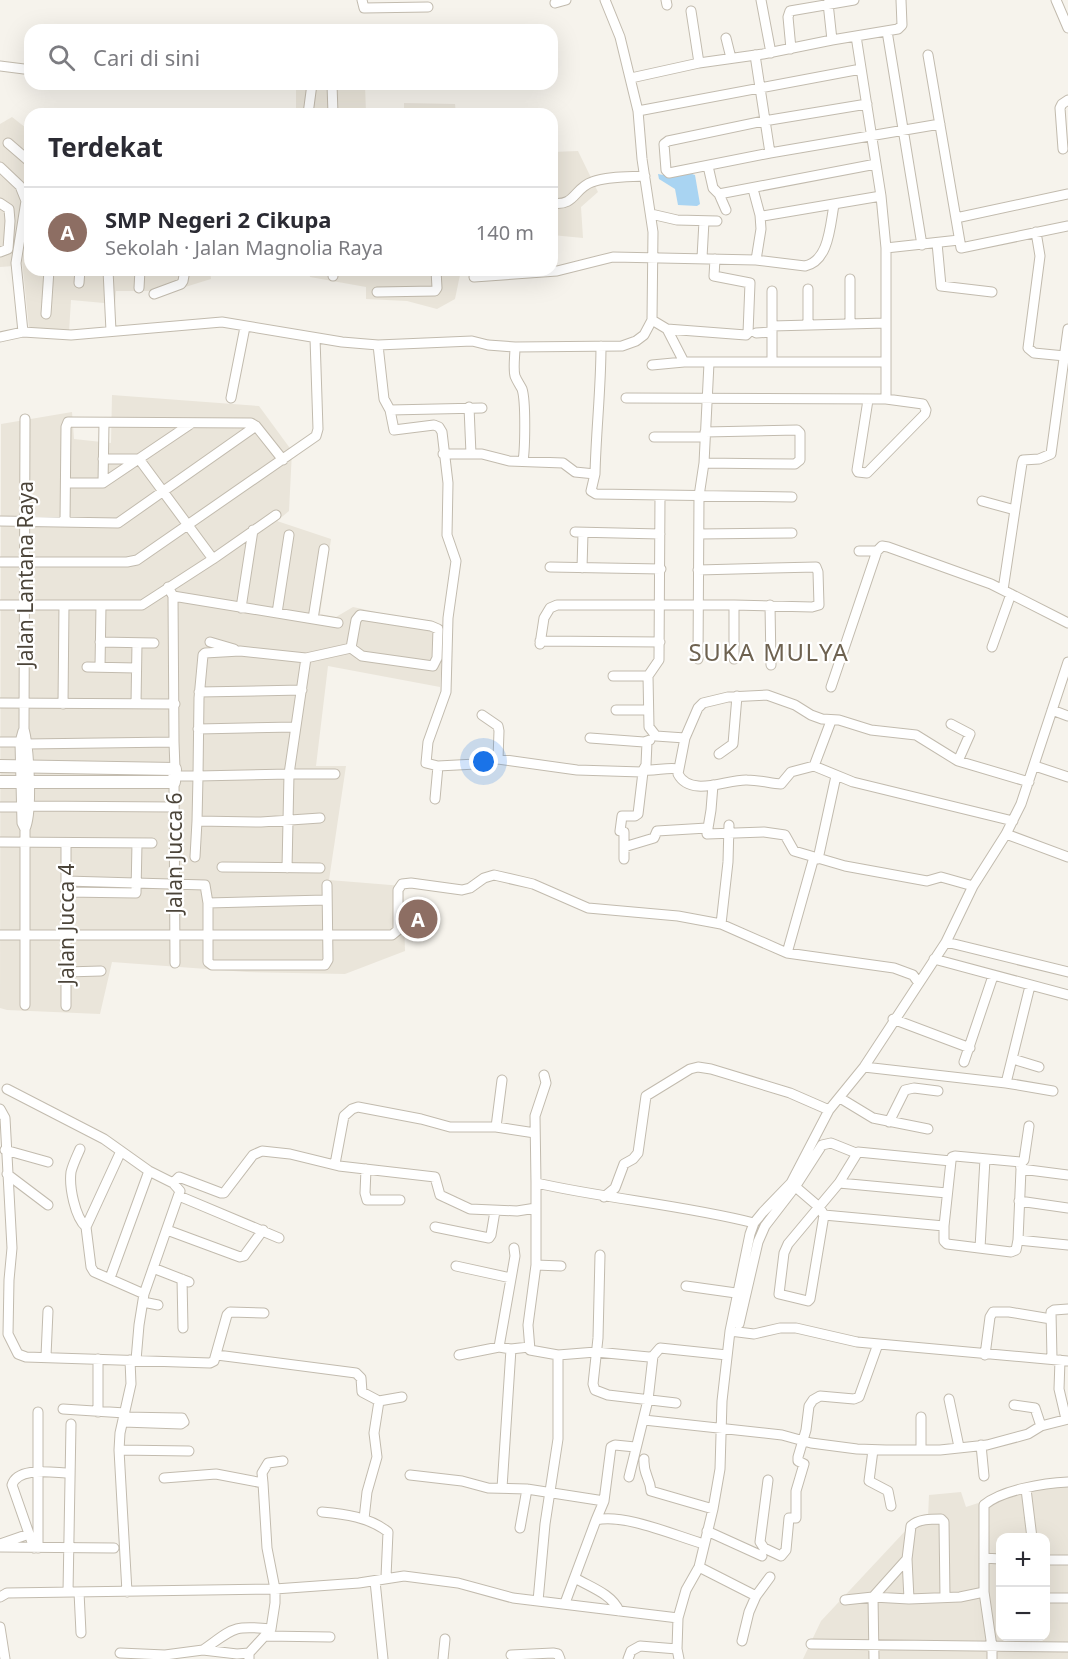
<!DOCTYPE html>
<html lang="id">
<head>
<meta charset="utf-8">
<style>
  body { margin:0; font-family:"Noto Sans",sans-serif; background:#f7f7f7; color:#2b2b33 }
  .controls { position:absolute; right:18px; bottom:18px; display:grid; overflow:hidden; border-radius:12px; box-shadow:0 6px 24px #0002 }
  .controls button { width:54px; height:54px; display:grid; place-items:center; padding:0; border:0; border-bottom:2px solid #e1e1e2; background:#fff; color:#2b2b33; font:30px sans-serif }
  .you { position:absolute; left:484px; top:762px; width:21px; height:21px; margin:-15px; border:4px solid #fff; border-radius:50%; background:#1a73e8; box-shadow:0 0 0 9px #1a73e833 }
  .badge { display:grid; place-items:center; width:39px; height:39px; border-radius:50%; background:#7c3aed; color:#fff; font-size:20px; font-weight:700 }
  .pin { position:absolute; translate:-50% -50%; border:3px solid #fff; box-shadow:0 2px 6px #0006 }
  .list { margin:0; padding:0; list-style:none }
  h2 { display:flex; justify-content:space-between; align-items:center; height:78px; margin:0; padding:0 24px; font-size:26px }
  h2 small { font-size:20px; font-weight:400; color:#7c7c81 }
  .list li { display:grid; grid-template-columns:39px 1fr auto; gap:18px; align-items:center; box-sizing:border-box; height:90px; padding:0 24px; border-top:2px solid #e1e1e2 }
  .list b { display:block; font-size:22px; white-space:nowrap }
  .list p { margin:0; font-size:20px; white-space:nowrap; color:#7c7c81 }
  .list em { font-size:20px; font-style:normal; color:#7c7c81 }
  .icon { flex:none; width:33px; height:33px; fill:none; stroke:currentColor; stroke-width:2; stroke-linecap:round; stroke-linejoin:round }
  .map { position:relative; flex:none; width:1068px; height:1659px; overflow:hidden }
  .search { position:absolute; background:#fff; box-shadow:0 6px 24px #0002; left:24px; top:24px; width:534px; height:66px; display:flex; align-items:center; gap:15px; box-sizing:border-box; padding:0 21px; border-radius:18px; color:#7c7c81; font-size:22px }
  .panel { position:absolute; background:#fff; box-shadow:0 6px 24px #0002; left:24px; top:108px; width:534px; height:168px; border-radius:18px }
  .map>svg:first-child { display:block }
  .residential { fill:#eae5da; fill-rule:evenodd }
  .water { fill:#a9d4f2 }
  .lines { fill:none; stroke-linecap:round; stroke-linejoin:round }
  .minor-casing { stroke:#c2bbae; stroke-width:11 }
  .tertiary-casing { stroke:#c2bbae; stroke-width:14 }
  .minor { stroke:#fff; stroke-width:9 }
  .tertiary { stroke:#fff; stroke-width:12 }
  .labels { text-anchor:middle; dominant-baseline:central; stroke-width:4.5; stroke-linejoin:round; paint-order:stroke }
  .street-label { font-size:21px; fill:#4b4439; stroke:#fff }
  .quarter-label { font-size:24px; letter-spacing:1.5px; fill:#6e6250; stroke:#fff }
</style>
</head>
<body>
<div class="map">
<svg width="1068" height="1659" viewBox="0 0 1068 1659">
  <rect width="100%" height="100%" fill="#f6f3ec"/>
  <!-- residential -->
  <path class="residential" d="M296 84H365L366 114H296Z
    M404 103 455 104 456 114H404Z
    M12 117 30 131V197L28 195 14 266 0 267V124Z
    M578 151 598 192 581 207 583 238 552 235V152Z
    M30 222V270H210L211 279 156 296V291H116L115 304 71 300 69 332 29 328 22 261Z
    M309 270H461L455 299 437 309 407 301 366 299V287L310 277Z
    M112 395 259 406 292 451 289 511 277 521 331 539 320 614 336 617 353 607 444 627 440 687 328 666 316 766H346L329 880 403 886 405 951 345 974 247 972 112 962 100 1014 7 1010 0 1008 1 424 72 412 74 439 111 443Z
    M1068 1477V1659H803L821 1621 908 1528 928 1517 929 1495 961 1492 966 1507 1045 1481ZM1000 1538H1046V1636H1000Z"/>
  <!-- water -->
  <path class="water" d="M689 173 695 175 700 204 697 206 678 205 675 189 659 179 658 174 674 177Z"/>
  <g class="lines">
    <defs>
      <path id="minor" d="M362 0 364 8 428 7
        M666 0 667 5
        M761 0 771 53
        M1056 0 1068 28
        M555 3 566 0
        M828 3 832 40
        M691 11 699 63
        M887 31 922 245
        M856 36 881 196 886 248V399
        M726 38 731 58
        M791 49 788 17 790 11 854 0
        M755 55 770 153
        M928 55 961 248 1068 226
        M0 66 24 69
        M631 78 699 63 763 54 832 40 898 29 902 25 901 0
        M332 84 333 114
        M867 104 764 121 668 141 664 144 666 170 669 173 770 153 940 124
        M638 111 861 69
        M308 114 312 84
        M8 143 30 162
        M1063 149 1060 108 1062 104 1068 100
        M708 166 713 188 719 194 876 164
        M0 167 20 186 26 201 16 263 23 332
        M753 189 760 215 763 216 881 196
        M719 194 726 210
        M0 203 9 209 10 221 8 249 0 252
        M552 203C575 207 574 188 592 182 608 176 628 177 645 176
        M651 214 677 220 717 221
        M956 218 1068 194
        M1036 232 1040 256 1028 348 1034 353 1065 356
        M937 243 941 286 992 292
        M886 248 959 240
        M702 258 704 221
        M756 260 761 229 760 215
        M108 270 111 331
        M333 270V276
        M474 277 557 271 613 257 756 260 805 266C829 261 830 226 834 205
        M850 279V323
        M79 283 80 270
        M139 288 140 270
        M808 289V325
        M772 291V362
        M377 292 435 291 437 288 436 270
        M154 294 181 284 183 281 185 270
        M46 314 49 270
        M652 320 667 329 684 362H886
        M772 326 886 323
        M667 329 746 335 748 333 750 283 714 276 715 259
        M756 333 772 332
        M0 337 23 332 71 335 222 322 342 342 378 345 472 341 488 345 515 347 622 346 636 341 644 335 652 320 653 232 642 159 638 111 620 37 605 0
        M378 345 384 399 390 410 394 430 434 425 439 427 442 432 448 483 447 535 456 561 448 618 446 692 428 742 426 763 438 766 476 764 498 759 577 770 642 772 646 765 647 742
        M515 347C515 356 513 368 515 376 517 381 520 385 522 389 526 401 525 449 523 461
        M652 365 684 362
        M231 398 245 327
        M626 398 886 399 923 404 926 410 925 414 867 473 858 472 857 470 868 400
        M469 407 471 454
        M390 410 482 408
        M25 419 24 729C29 748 33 812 25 829
        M654 437H705
        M443 454H482L509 461 563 463 575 472 595 474 591 491 596 494 792 497
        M103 459H139L213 559
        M704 463 795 464 800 460V433L797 430 705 432
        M595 474C596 431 601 389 601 346
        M66 483H103L192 423
        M103 483 104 423
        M660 496 659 660 648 676 649 727 656 736 685 738 698 708 703 703 728 697 767 695 795 705 811 715 822 719 839 720 871 730 916 735 958 761 1029 782
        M982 501 1015 510
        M0 521 118 523 256 426
        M65 522 66 427 68 422 251 423 256 426 283 460
        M575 532 660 534
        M699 534 792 533
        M859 551H877
        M0 562H127L137 560 316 436 318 429 315 338
        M550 567 661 569
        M582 568 583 533
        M1003 590 1022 463 1023 460 1039 459 1051 454 1068 329
        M173 596 338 623
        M0 605H142L213 559 276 515
        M734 605V659
        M770 605 771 665
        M241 608 253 530
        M277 613 289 535
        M360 615 431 626 438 629 437 658 433 666 362 656 351 648 356 620Z
        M313 619 324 549
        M540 641 660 642
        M100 642 154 643
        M210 642 234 649
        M540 644 544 618 550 608 557 605H734L812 607 819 605 818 572 816 567 698 570
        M992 647 1011 594
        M306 658 240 651 205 653 203 655 199 698 198 776 289 774 306 658 351 648
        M698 659 699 496 704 463 709 363
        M87 667 136 668
        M100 667 101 605
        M613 676H648
        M831 687 877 551 882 546 888 547 991 584 1068 623
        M199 692 302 690
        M0 703 175 704
        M63 704 64 605
        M136 704 137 643
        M616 710H647
        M1052 710 1068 716
        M482 715 498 726 499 731 498 759
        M951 724 970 734 958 761
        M198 729 295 727
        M23 731 20 742 22 823 25 829V1005
        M590 738 644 742 650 740
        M685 738 678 774C691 798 727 779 747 780 758 780 770 783 781 784L791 772 814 766 831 721
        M0 742H20
        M174 742 175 769
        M27 744 174 742 173 596 168 587
        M719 754 733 744 737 696
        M814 766 853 782 1013 821
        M1035 766 1068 777
        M644 770C657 771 666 767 679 769
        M175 776H198L197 821 261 822 320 818
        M174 782 175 963
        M713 785 711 810 707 834 764 832 785 835 794 851 845 866 927 881 941 877 973 886
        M435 799 438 766
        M29 806 174 807
        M0 807H22
        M1006 834 1068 857
        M0 842 152 843
        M624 847V832L620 831 622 816H635L638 814 643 772
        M195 857 197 821
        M624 859V847L654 838 657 831 707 828
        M818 859 836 776
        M222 867 320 868
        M287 868 289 774H335
        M66 881 205 885 208 903V962L212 965H325L328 960 327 885
        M66 892 136 893 137 843
        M208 903 326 900
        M721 924 728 862 729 825
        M0 935H392L398 930V890L402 884 411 883 462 890 470 888 484 878 494 875 533 884 588 908 678 916 721 924 787 953 894 968 913 975 918 982
        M946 942 1068 972
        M787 953 814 857
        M934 959 1068 995
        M66 972 101 971
        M66 1006V843
        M893 1019 970 1048
        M1013 1059 1039 1067
        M964 1062 993 976
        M864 1067 1006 1083 1053 1091
        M544 1075 546 1083 535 1116 536 1183C608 1199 683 1205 754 1223
        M1006 1083 1030 986
        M7 1089 104 1139 149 1171 173 1183 180 1191 144 1294 139 1325 136 1360
        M840 1098 873 1118 928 1129
        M0 1109 5 1118 12 1248 9 1280 8 1334 18 1354 26 1357 210 1363 214 1361 227 1315 230 1312 264 1313
        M889 1122 905 1090 914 1088 938 1091
        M496 1127 502 1080
        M80 1149C77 1156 73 1164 71 1172 69 1187 75 1217 86 1227
        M5 1150 48 1162
        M121 1151 86 1227 91 1267 94 1272 144 1294
        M951 1161 944 1226V1241L947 1244 1011 1252 1016 1250 1018 1240 1021 1169
        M1021 1163 1024 1160 1029 1126
        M335 1164 344 1116 352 1109 358 1107 421 1119 450 1127H496L535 1133
        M366 1169 365 1193 367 1200H400
        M7 1174 48 1205
        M173 1183 179 1177 221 1193H224L253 1155 262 1151 290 1154 339 1166 435 1177 440 1195 470 1209 517 1211 536 1208
        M536 1183V1265L528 1325 530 1350 558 1355 596 1352 649 1357 653 1356 660 1348 727 1355
        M791 1183 819 1207 824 1215 810 1299 808 1301 779 1294 784 1253 788 1244 839 1183 858 1152 951 1161 952 1157 955 1156 1020 1162 1021 1169 1068 1175
        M839 1183 947 1193
        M179 1196 279 1238
        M604 1197 615 1188 624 1164 633 1159 638 1153 646 1096 690 1069 698 1067 711 1069 790 1093 829 1110
        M1019 1201 1068 1208
        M824 1215 944 1226
        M435 1227 489 1238 491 1235 495 1211
        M167 1230 240 1257 244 1256 263 1230
        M1018 1240 1068 1245
        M980 1248 985 1159
        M600 1255 598 1338 593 1384 595 1390 608 1395 676 1403
        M536 1265 561 1266
        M456 1266 511 1278
        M153 1268 189 1282
        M110 1278 149 1171
        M182 1279 183 1328
        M686 1286 736 1293
        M143 1302 158 1305
        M739 1324 758 1242 765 1226 795 1187 822 1145 831 1143 856 1153
        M730 1331 754 1334 780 1328H796L857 1342 1068 1361
        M499 1347 515 1256 514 1248
        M217 1355 356 1373 361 1378 362 1392 379 1401 402 1397
        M459 1355 499 1347 511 1349 529 1347
        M985 1355 990 1317 993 1312H1009L1051 1319
        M46 1356 48 1311
        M1052 1358 1051 1312 1054 1310 1068 1309
        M1060 1360 1059 1389 1066 1419
        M949 1399 959 1447
        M1014 1405 1035 1408 1041 1426
        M63 1409 125 1413
        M38 1412V1548
        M98 1412V1359
        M644 1420 782 1435 811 1443 857 1449 886 1450H940L987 1445 1028 1434 1041 1426 1068 1419
        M123 1422 181 1424 184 1422 182 1418H179L124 1417
        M981 1445 984 1476
        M921 1449V1417
        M119 1450 189 1451
        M873 1450 869 1481 888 1491 891 1506
        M644 1459C643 1475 650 1477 651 1491L713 1509
        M410 1475 462 1481 488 1488 527 1489 604 1501 596 1520
        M629 1477 648 1400 653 1356
        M164 1478 216 1474 263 1483 267 1548 275 1589V1603L271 1629 249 1653V1659
        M768 1480 760 1542 764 1548 781 1556 786 1550 789 1518H796V1491L804 1464 798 1461V1457L806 1430 809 1406 813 1400 820 1396 854 1399 859 1397 878 1344
        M263 1483 262 1473 268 1463 283 1461
        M502 1488 511 1349
        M1026 1489 1032 1538
        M604 1501 611 1447 615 1445 635 1447
        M322 1512C345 1514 369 1517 388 1532L386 1577
        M364 1519 367 1492 377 1457 374 1433 379 1401
        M520 1528 527 1489
        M707 1531 762 1556
        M0 1544 29 1534
        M0 1547 114 1548
        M34 1548 12 1485C18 1466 54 1473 70 1473
        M984 1558 1000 1559
        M1046 1560H1068
        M699 1567 756 1596 749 1612 742 1641
        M575 1578C590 1587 612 1594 619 1611
        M375 1581 383 1659
        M68 1592 71 1424
        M79 1592 81 1633
        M127 1592 119 1450 120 1433 131 1384 130 1360
        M756 1596 770 1577
        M0 1597 7 1593 275 1589 359 1583 404 1576 458 1583 513 1598 678 1618
        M1046 1598H1068
        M909 1599 907 1559 911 1526C918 1519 931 1519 941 1519L944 1522 945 1597
        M845 1600 873 1597 909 1599 960 1597 984 1592
        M538 1601 545 1524 558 1439V1355
        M565 1603 596 1520C624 1513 676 1536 704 1544
        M0 1627 5 1659
        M266 1636 330 1637
        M811 1644 1068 1647
        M203 1650C234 1628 232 1625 271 1629
        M120 1653 165 1655 203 1650 237 1654 249 1653
        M511 1655 553 1653 558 1654 560 1659
        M443 1659 445 1639
        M628 1659 631 1651 640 1646 677 1649
        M679 1659 677 1649 678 1618 686 1590 699 1567 713 1509 720 1469 722 1401 730 1331 750 1234 754 1223 763 1212 791 1183 829 1110 864 1067 946 942 973 886 1006 834 1021 804 1068 662
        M874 1659 873 1597 907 1559
        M992 1659V1647L984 1592V1505C1002 1490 1044 1483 1068 1482"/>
      <path id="tertiary" d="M0 766 175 769 174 782H0"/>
    </defs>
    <!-- minor casing -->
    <use href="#minor" class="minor-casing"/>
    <!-- tertiary casing -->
    <use href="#tertiary" class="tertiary-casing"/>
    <!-- minor -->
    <use href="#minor" class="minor"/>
    <!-- tertiary -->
    <use href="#tertiary" class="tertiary"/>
  </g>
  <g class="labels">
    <!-- street labels -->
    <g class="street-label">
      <text transform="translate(25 574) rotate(-90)">Jalan Lantana Raya</text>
      <text transform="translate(174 853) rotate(-90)">Jalan Jucca 6</text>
      <text transform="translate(66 924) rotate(-90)">Jalan Jucca 4</text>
    </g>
    <!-- quarter labels -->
    <g class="quarter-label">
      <text x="769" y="651">SUKA MULYA</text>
    </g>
  </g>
</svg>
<div class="controls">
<button>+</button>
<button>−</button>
</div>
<div class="you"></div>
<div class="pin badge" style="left:418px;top:919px;background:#8d6e63">A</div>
<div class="search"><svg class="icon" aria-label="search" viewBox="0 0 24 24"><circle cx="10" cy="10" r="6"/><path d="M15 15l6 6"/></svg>Cari di sini</div>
<section class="panel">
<h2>Terdekat<small></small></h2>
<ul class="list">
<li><span class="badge" style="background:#8d6e63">A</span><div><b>SMP Negeri 2 Cikupa</b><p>Sekolah · Jalan Magnolia Raya</p></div><em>140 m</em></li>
</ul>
</section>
</div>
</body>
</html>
